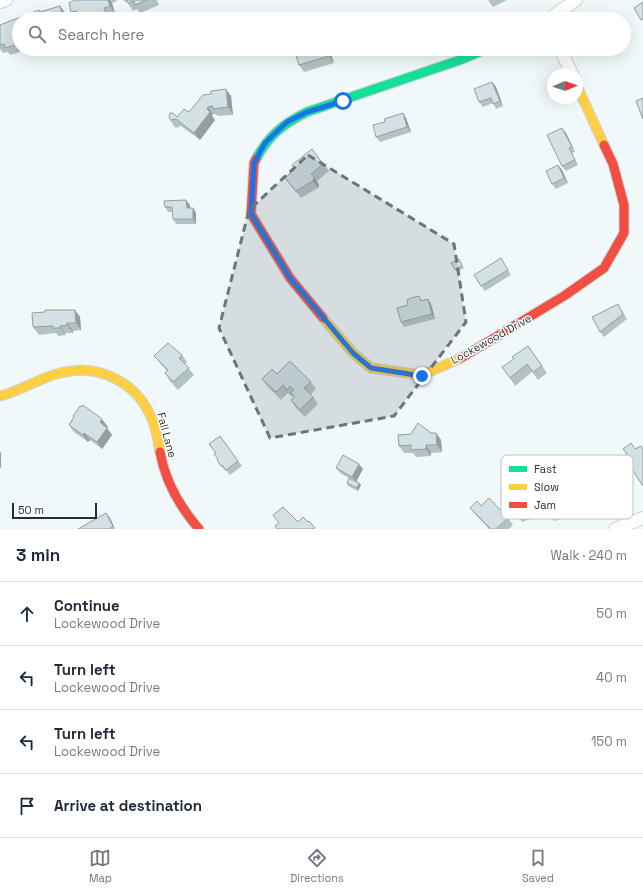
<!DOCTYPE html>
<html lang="en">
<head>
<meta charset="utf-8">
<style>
  body { margin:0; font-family:"Space Grotesk",sans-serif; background:#f6f6f7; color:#1f2937 }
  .compass { position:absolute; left:547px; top:68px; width:36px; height:36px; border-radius:50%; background:#fff; box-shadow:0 4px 16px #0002; rotate:88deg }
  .scale { position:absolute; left:12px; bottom:10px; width:85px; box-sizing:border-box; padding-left:4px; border:2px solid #272e30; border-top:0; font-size:11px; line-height:14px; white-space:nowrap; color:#272e30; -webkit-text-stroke:3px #fff; paint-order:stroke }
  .stop { position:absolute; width:12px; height:12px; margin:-9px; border:3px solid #1a73e8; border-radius:50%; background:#fff }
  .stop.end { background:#1a73e8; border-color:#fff; box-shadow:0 1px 4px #0008 }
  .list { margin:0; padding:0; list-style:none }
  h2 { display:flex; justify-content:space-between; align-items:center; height:52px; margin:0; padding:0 16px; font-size:17px }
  h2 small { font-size:13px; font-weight:400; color:#747a83 }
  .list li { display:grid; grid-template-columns:26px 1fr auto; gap:12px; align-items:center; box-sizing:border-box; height:64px; padding:0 16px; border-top:1px solid #e0e1e3 }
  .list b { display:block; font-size:15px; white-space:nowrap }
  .list p { margin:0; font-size:13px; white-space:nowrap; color:#747a83 }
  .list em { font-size:13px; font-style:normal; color:#747a83 }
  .icon { flex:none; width:22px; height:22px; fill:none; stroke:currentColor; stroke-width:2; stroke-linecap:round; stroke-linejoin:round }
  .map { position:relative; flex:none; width:643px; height:529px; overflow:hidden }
  .search { position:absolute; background:#fff; box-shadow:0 4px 16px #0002; left:12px; right:12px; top:12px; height:44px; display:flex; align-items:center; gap:10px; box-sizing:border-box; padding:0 14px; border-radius:22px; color:#747a83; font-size:15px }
  .sheet { height:308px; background:#fff }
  nav { display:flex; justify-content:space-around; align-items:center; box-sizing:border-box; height:56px; border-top:1px solid #e0e1e3; background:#fff; font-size:11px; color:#747a83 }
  nav a { display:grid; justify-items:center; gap:2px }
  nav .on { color:#6d7577 }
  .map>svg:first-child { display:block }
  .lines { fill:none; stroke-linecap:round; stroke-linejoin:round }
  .street-casing { stroke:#ccd3d5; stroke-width:14 }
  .fast-casing { stroke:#ccd3d5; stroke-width:11 }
  .slow-casing { stroke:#ccd3d5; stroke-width:11 }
  .jam-casing { stroke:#ccd3d5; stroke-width:11 }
  .street { stroke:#fdfefe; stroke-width:12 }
  .fast { stroke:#16e098; stroke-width:9 }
  .slow { stroke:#ffcf43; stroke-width:9 }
  .jam { stroke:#f24e42; stroke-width:9 }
  .wall { fill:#b5c2c4 }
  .shaded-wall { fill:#949ea0 }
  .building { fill:#d3e1e4; stroke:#949ea0 }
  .route { stroke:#1a73e8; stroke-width:5 }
  .marked { fill:#6d7577; fill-opacity:0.2; stroke:#6d7577; stroke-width:3; stroke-dasharray:8 5; stroke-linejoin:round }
  .labels { text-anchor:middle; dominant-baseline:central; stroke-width:3; stroke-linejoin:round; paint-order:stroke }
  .street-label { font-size:11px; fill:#272e30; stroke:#fff }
  .key { fill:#fff; stroke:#bec0c1; stroke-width:1 }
  .key-label { font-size:11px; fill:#272e30 }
</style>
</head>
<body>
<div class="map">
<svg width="643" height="529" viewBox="0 0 643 529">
  <rect width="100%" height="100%" fill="#f0f8fa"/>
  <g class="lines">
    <defs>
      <path id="street" d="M0 2 6 0
        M549 19 576 0
        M560 49 572 74
        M615 529 643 518"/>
      <path id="fast" d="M256 159C269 135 283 124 307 112L460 60 486 49"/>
      <path id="slow" d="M577 86 604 145
        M323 318 353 353 371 368 422 375 461 358
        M0 396C21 391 39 378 60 373 100 363 139 383 153 422 157 431 158 442 160 452"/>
      <path id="jam" d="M256 159 254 163 251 214 290 278 323 318
        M461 358 564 296 604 268 624 233V205L613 164 604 145
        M160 452C165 481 180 507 199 529"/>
    </defs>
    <!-- street casing -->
    <use href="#street" class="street-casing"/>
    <!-- fast casing -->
    <use href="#fast" class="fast-casing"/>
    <!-- slow casing -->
    <use href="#slow" class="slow-casing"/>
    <!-- jam casing -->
    <use href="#jam" class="jam-casing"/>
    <!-- street -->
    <use href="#street" class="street"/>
    <!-- fast -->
    <use href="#fast" class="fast"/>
    <!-- slow -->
    <use href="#slow" class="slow"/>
    <!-- jam -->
    <use href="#jam" class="jam"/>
  </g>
  <!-- wall -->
  <path class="wall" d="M75 0H116L117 1 112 3 115 14 109 15 111 19H76L71 12Z
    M123 0H158H157L159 5 140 13 137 9 133 11 127 2H125Z
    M488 0H507L493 7Z
    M60 6 65 13 67 19H19V49H20H19L20 52 10 55 8 52 3 53 0 49V25L39 10 41 12Z
    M329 49 334 63 304 72 299 65Z
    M492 82 496 87 503 106 496 109 493 103 483 107 479 102Z
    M231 96 233 115 218 116 216 114H213L212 116 215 120 200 140 181 126 176 128 174 126 169 118 177 117Z
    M403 113 406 118 411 132 380 142 376 137 385 122Z
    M566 133 575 152 572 153 578 165 566 171 562 166Z
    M323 164 329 171 317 181 319 185 318 188 301 198 290 185 285 178 295 169 292 165Z
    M558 165 562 170 568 183 556 189 552 184Z
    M190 205V208L196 213V224H176L173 219 172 212H168L165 207Z
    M501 258 511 275 485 291 481 286Z
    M459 259 464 268 457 272 451 263Z
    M419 296 422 301 431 304 435 319 404 327 401 322 408 305Z
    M621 309 627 319 604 337 600 332Z
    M75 310 80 317 81 330 73 331V333H65L66 335 58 336 56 333 39 335 33 327Z
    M528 346 547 373 538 380 532 372 515 386 510 378 514 359Z
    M182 355 187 362 185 364 194 375 178 390 170 381 165 373 167 371 160 363 154 356Z
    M277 374 311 382 316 389 311 394 318 404 305 417 296 408 291 400 294 398 293 396 292 397 288 393 281 400 267 386 262 379Z
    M73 416 108 427 107 428 112 435 102 449 90 440 88 442 74 432 69 425 74 417Z
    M431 433H436L441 440 442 452 431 453V456L416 457 413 453H404L399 446Z
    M220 436 242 466 230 475 226 470 225 471 217 460 218 459 216 453Z
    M336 468 363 469 356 481 361 485 358 491 348 486 347 483 349 478 340 473Z
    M621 468 633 500 614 507 608 500Z
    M591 473 603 505 583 513 578 505Z
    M547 479 551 485 560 483 565 490 574 515 554 521 549 514Z
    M530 482 542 515 522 522 517 515Z
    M481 506 508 518 513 525 509 529H489L476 515 470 508Z
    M106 513 110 518 115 529H78Z"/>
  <!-- shaded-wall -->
  <path class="shaded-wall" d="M108 0H110L112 3 115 14 110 6Z
    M60 6 65 13 67 19 62 13Z
    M104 8 109 15 111 19 106 13Z
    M14 42 19 49 20 52 15 45Z
    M327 49H329L334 63 329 56Z
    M492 82 496 87 503 106 500 101Z
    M226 89 231 96 233 115 228 107Z
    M208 107 213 114 212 116 215 120 200 140 194 133Z
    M403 113 406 118 411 132 407 127Z
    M562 128 566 133 575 152 572 147Z
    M558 165 562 170 568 183 564 178Z
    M314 177 319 185 318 188 313 181Z
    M186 200 190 205V213L187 208Z
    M193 208 196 213V224L193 219Z
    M428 299 431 304 435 319 432 314Z
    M75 310 80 317 81 330 76 323Z
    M67 323 73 331V333L67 325Z
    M60 326 65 333 66 335 60 328Z
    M102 419 108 427 105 430 100 422Z
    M107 428 112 435 102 449 97 442Z
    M84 433 90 440 88 442 83 435Z
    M436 433 441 440 442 452 437 445Z
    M426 445 431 453V456L426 449Z
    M0 452 1 453V468L0 467Z
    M616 461 621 468 633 500 627 493Z
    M359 464 363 469 356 482 352 477Z
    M585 466 591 473 603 505 598 498Z
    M525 475 530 482 542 515 537 507Z
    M547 479 552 486H549Z
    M359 483 361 485 358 491 357 488Z
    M560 483 565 490 574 515 568 507Z
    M106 513 110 518 115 529 113 526Z"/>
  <!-- building -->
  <path class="building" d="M75 0H108L110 6 104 8 106 13 91 19H85V17L79 19 76 11 71 12 69 3Z
    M127 0H147L135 5 134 1 128 3Z
    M643 2V19L641 20 634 8Z
    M60 6 62 13 58 14 60 19H19V40L14 42 15 45 5 48 4 44 0 45V25L39 10 40 12Z
    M421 16 422 19H411Z
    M294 49H327L329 56 299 65Z
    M492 82 500 101 493 104 491 98 479 102 474 89Z
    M226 89 228 107 213 109V106L208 107 207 109 210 112 194 133 176 119 171 120 169 118 170 113H173L177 117 184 109 189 112 203 95 211 94V91Z
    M643 98V119L636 101Z
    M403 113 407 127 376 137 373 125 385 122 384 119Z
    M562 128 572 147 569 148 575 160 562 166 547 135Z
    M312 149 323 164 311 174 314 177 313 181 296 191 285 178 295 169 292 165Z
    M558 165 564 178 552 184 546 171Z
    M186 200 187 208H193V219H173L172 207H165L164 201Z
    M501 258 508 270 481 286 474 275Z
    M459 259 462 265 455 270 451 263Z
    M419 296 421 301 428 299 432 314 401 322 397 308 408 305 407 300 411 298Z
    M618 304 623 314 600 332 592 317Z
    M45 310H75L76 323H67V325L60 326V328H53V326L33 327 32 313 45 312Z
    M168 343 182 355 179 358 189 368 173 382 165 373 168 370 154 356Z
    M528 346 542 366 533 372 527 364 510 378 502 367 514 359 512 357Z
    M290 361 311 382 304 388 313 397 300 410 291 400 295 397 291 393 294 390 290 386 287 390 283 385 276 392 262 379 272 369 277 374Z
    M83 405 102 419 100 422 107 428 97 442 84 433 83 435 69 425 74 417 73 416 80 406 82 407Z
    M418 423 431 433H436L437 445H426V449L411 450V445L399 446 398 435 411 434Z
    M220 436 238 461 226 470 222 465 221 466 217 460 218 459 214 454 216 453 209 444Z
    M631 443 635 449 641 446 643 449V485H642L624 456 627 454 623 449Z
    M343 455 359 464 352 477 336 468Z
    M349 478 359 483 357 488 347 483Z
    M489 498 508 518 496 529H491L470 508 477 501 481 506Z
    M283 507 298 522 303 517 308 522 309 521 315 528 313 529H277L275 526 279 523 273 515Z
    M106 513 113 526 109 529H78Z"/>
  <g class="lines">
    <!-- route -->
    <path class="route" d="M343 101 307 112 287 122 265 143 254 163 251 214 290 278 353 353 371 368 422 376"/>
  </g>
  <!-- marked area -->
  <path class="marked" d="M308 155 454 244 466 322 394 416 270 438 219 328 249 210Z"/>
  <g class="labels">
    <!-- street labels -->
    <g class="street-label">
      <text transform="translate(491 339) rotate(-29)">Lockewood Drive</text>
      <text transform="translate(167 435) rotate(75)">Fall Lane</text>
    </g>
  </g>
  <!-- legend -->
  <rect x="501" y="455" width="132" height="64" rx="6" class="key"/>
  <rect x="509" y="466" width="18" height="6" fill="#16e098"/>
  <rect x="509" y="484" width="18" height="6" fill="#ffcf43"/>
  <rect x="509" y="502" width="18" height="6" fill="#f24e42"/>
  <g class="key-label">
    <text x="534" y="473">Fast</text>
    <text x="534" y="491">Slow</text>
    <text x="534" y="509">Jam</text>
  </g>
</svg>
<svg class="compass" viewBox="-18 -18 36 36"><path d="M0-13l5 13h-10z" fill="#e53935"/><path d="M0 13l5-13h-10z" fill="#747a83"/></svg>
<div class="scale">50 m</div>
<div class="stop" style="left:343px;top:101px"></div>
<div class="stop end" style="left:422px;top:376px"></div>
<div class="search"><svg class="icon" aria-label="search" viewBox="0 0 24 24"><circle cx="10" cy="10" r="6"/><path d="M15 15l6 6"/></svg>Search here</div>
</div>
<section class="sheet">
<h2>3 min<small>Walk · 240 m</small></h2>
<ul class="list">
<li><svg class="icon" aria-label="ahead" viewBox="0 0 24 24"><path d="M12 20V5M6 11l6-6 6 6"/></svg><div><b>Continue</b><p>Lockewood Drive</p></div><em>50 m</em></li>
<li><svg class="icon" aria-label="left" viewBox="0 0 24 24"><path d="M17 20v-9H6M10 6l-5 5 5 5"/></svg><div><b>Turn left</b><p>Lockewood Drive</p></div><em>40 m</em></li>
<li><svg class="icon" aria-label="left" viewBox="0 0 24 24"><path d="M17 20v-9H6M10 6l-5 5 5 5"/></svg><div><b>Turn left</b><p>Lockewood Drive</p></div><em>150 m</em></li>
<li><svg class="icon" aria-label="arrive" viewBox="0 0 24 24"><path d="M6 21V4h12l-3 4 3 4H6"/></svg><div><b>Arrive at destination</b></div></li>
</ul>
</section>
<nav>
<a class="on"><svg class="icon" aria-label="map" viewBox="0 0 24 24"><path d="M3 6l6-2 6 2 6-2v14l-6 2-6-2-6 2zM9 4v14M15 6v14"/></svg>Map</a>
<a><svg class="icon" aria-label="directions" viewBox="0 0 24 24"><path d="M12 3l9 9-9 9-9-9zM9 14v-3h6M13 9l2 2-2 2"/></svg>Directions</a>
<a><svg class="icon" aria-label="saved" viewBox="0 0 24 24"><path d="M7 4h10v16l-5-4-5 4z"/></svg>Saved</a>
</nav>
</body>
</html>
